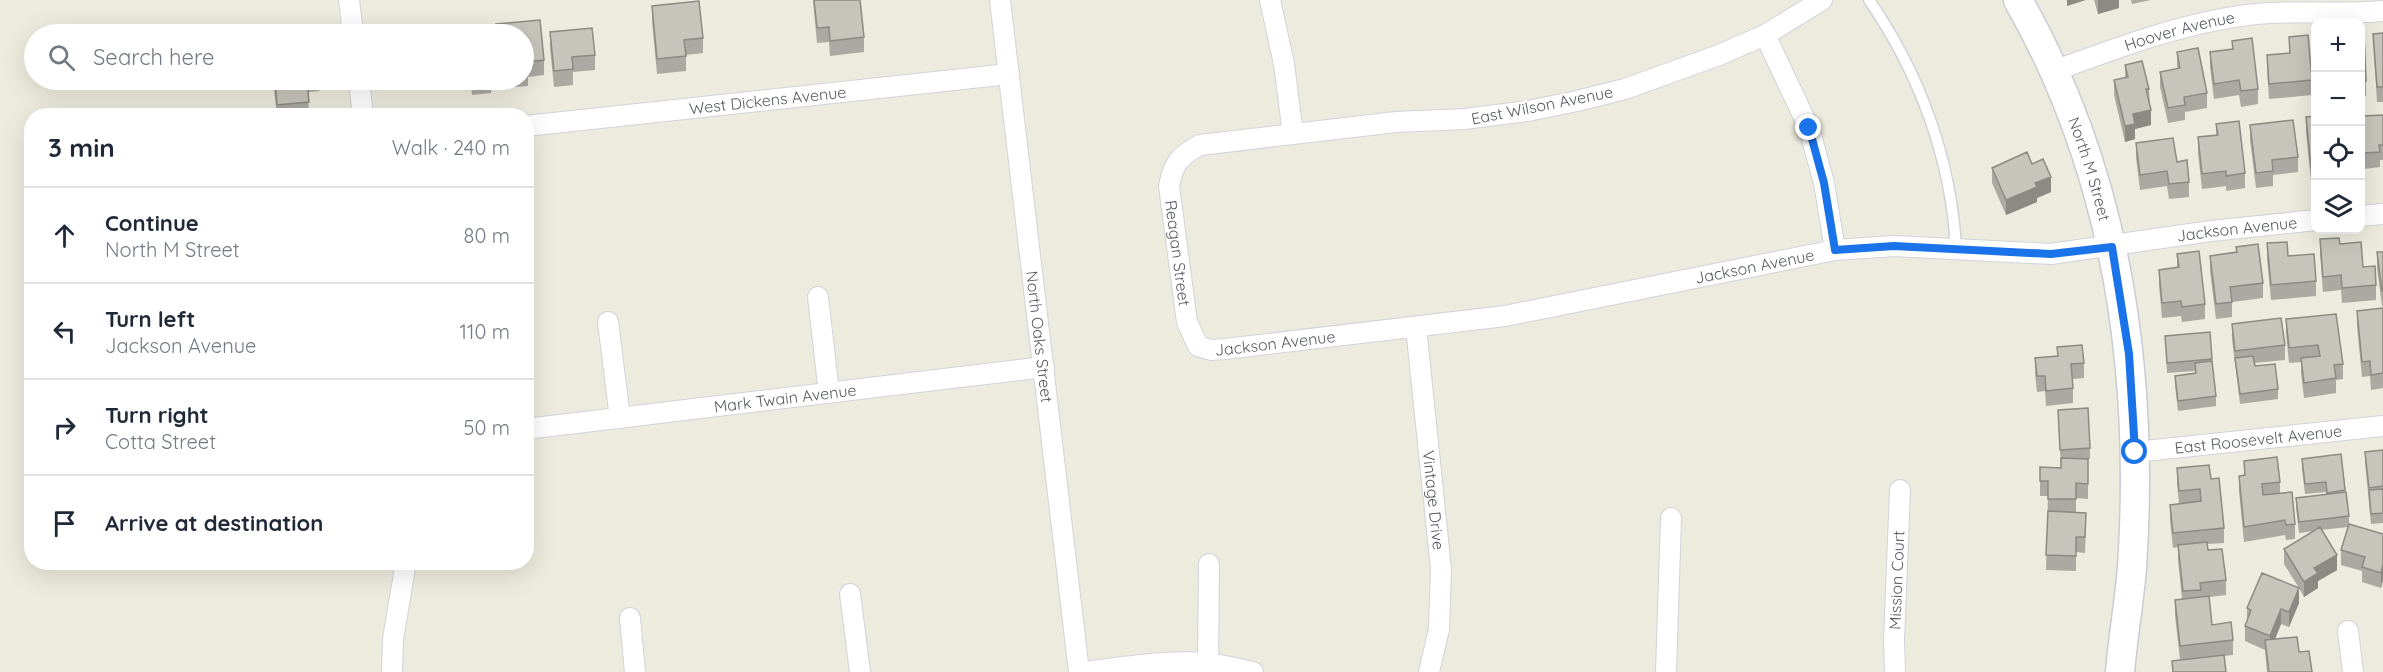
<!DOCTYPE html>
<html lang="en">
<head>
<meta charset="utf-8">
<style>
  body { margin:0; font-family:Quicksand,sans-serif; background:#f2f2f3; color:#1f2937 }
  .controls { position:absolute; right:18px; top:18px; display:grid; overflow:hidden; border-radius:12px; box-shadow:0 6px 24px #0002 }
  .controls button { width:54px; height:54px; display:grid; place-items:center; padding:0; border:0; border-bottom:2px solid #e0e1e3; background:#fff; color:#1f2937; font:30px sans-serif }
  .stop { position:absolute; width:18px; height:18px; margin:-14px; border:4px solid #1a73e8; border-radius:50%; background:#fff }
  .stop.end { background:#1a73e8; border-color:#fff; box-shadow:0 2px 6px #0008 }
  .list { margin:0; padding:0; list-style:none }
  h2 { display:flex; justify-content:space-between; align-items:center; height:78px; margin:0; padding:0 24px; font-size:26px }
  h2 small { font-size:20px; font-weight:400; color:#747a83 }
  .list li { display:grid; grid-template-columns:39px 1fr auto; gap:18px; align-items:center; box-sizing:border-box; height:96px; padding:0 24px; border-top:2px solid #e0e1e3 }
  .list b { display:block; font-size:22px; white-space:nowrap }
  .list p { margin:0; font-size:20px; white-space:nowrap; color:#747a83 }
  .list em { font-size:20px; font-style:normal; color:#747a83 }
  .icon { flex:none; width:33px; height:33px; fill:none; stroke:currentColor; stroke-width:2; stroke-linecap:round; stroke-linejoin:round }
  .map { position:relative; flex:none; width:2383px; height:672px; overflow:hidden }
  .search { position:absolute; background:#fff; box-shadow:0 6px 24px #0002; left:24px; top:24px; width:510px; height:66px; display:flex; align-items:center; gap:15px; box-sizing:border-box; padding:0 21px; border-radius:33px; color:#747a83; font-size:22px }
  .panel { position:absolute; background:#fff; box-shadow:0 6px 24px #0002; left:24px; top:108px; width:510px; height:462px; border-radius:24px }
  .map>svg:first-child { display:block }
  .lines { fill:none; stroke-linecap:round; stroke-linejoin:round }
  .lane-casing { stroke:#d1d3da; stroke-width:13 }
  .street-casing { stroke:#d1d3da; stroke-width:22 }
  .secondary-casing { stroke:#c9ccd4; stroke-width:31 }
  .lane { stroke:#fff; stroke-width:10 }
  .street { stroke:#fff; stroke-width:20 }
  .secondary { stroke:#fff; stroke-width:28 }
  .wall { fill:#aba9a1 }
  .shaded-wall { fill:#8b8a83 }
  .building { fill:#c7c5bb; stroke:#8b8a83; stroke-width:1.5 }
  .route { stroke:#1a73e8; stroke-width:8 }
  .labels { text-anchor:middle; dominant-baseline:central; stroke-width:4.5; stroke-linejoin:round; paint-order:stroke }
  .street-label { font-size:16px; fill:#575a61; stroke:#fff }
</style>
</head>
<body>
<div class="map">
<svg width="2383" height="672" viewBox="0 0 2383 672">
  <rect width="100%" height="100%" fill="#ecebdd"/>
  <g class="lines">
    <defs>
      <path id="lane" d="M1869 0C1920 74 1951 159 1956 248"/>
      <g id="street">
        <path d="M349 0 353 34"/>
        <path id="s1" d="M1000 0 1079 672"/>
        <path d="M1270 0 1284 64 1293 134"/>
        <path id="s2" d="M1822 0 1765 35 1719 55 1625 89 1577 101 1528 111 1464 119 1396 122 1200 145C1180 155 1173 164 1169 186L1187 322 1198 346 1211 350 1225 349 1505 316 1835 250 1894 246 2051 254 2211 231 2316 220"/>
        <path d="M1765 35 1809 128 1824 183 1835 250"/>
        <path id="s3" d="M2054 71C2119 47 2185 22 2255 14 2298 10 2341 15 2383 11"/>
        <path d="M359 80 363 116"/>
        <path id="s4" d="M526 126 1009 74"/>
        <path d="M2360 216 2383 214"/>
        <path d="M818 297 829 393"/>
        <path d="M608 322 620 418"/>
        <path id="s5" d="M1416 327 1441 569 1439 629 1429 672"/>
        <path id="s6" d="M526 429 1044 367"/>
        <path id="s7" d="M2135 452 2383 426"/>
        <path d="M850 594 860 672"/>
        <path d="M630 618 635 672"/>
        <path d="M2348 631 2353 672"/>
        <path d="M1208 663 1209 564"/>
        <path d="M392 672 393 639 406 562"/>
        <path d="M1084 672C1125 667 1166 660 1207 663 1222 665 1238 669 1253 672"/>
        <path d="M1666 672 1671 518"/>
        <path id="s8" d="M1895 672 1894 640 1900 490"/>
      </g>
      <g id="secondary">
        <path id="s9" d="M2018 0C2117 174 2145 369 2132 568 2129 603 2123 637 2120 672"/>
      </g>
    </defs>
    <!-- lane casing -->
    <use href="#lane" class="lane-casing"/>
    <!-- street casing -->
    <use href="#street" class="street-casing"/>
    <!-- secondary casing -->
    <use href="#secondary" class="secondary-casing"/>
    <!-- lane -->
    <use href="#lane" class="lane"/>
    <!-- street -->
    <use href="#street" class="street"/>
    <!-- secondary -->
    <use href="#secondary" class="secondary"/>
  </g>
  <!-- wall -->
  <path class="wall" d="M813 0H860L864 37V52L830 56 829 42 817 43Z
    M2094 0H2119V8L2098 14Z
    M2131 0H2151L2132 4Z
    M652 6 703 38V53L686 55V71L657 74 652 21Z
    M540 20 544 60V75L528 77V86L500 88 499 80H524V34H496V24Z
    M550 32 595 55V70L573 72V85L554 87 550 48Z
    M2383 33V102H2377L2373 34Z
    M2361 34 2366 81V96H2361Z
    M2289 37 2312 80V95L2269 99 2267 70V55L2289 53Z
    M2232 41 2258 89V104L2241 107 2239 95 2214 99 2210 67V52L2232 49Z
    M2177 52 2207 93V108L2185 112V120L2168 123 2160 87V72L2177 69Z
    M2125 65 2149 89 2151 125 2135 129V139L2125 142 2114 95V80L2125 78Z
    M273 80H319V91L308 92 309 116H277Z
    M442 80H491V93L472 95 471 85 443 88Z
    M2383 115V160H2380V167L2364 169 2362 116Z
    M2316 116V181L2311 182 2306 132V117Z
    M2216 124 2245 173V188L2226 191V186L2202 189 2198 153V137L2216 135Z
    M2250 125 2298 157V172L2273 175V186L2256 188 2250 140Z
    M2136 143 2177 162 2189 182V197L2169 199 2167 186 2140 190 2136 158Z
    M2032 164 2051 192 2037 198V202L2006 215 1992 183V168Z
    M2320 239 2340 244 2363 267 2376 285V300L2342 303 2341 290 2323 292 2320 254Z
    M2267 243 2288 256 2316 281V296L2271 300 2267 259Z
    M2236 247 2263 283V298L2232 302V317L2216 319 2210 271V256L2236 252Z
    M2377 252H2383V306H2382L2377 268Z
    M2177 254 2205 304V319L2182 322 2181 316 2162 318 2159 285V270L2177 268Z
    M2383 308V388L2371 390 2370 376 2362 377 2357 326V311Z
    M2286 319 2343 364V379L2336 380V393L2304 398 2301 373V362L2289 363 2286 334Z
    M2232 324 2285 345V360L2254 363 2255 366 2278 389V399L2240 404 2232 339Z
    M2165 336 2212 359 2216 396V406L2178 411 2175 386V376L2195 373V371L2167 373Z
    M2057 347 2084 363V378L2073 379V403L2046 406 2045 391 2037 392 2035 373V358L2057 356Z
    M2058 410 2090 448V459H2088V499L2076 498V512L2086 528 2085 553 2076 552V571L2046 570 2048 496H2040V467L2061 468Z
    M2383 450V523L2371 524 2365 462V452Z
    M2341 454 2349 516V524L2383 534V580L2381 588 2362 582V571L2341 565V550L2348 527 2321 530 2337 570 2318 581V588L2304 597 2299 588V603L2289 627 2281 624 2275 639 2299 652 2312 672H2267L2265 650 2245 641V626L2247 621V608L2299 588 2284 564V549L2314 531 2299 533 2296 508V498L2326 495V492L2305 494 2302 469V459Z
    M2244 461 2280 482V493L2295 524V539L2286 540 2285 535 2244 542 2239 491V476L2244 475Z
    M2177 468 2211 479 2224 528V543L2207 544 2208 550 2226 580V595L2209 597 2212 625 2233 640V655L2224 656 2226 672H2172V661L2180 660 2175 615V600L2182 599 2178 560V547L2173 548 2170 520V505L2179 504 2177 483Z"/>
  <!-- shaded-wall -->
  <path class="shaded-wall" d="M2067 0H2086L2067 6Z
    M2098 0H2119V8L2098 14Z
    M2151 110V125L2135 129V139L2125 142V126L2133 114Z
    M2051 177V192L2037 198V202L2006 215V200L2035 183Z
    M2337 555V570L2318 581V588L2304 597V582L2314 568Z
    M2383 564V580L2381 588V573Z
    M2299 588V603L2289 627V612Z
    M2281 609V624L2270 652V636Z"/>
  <!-- building -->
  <path class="building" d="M814 0H860L864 37 830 41 829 27 817 28Z
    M699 1 703 38 684 40 686 56 657 59 652 6Z
    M540 20 544 60 527 62 528 71H524V34H497L496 24Z
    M592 28 595 55 572 57 573 69 554 71 550 32Z
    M2364 33 2366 81H2361V34Z
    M2383 33V87H2377L2373 34Z
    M2308 35 2312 80 2269 84 2267 55 2290 53 2289 37Z
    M2252 38 2258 89 2241 91 2239 80 2214 84 2210 52 2233 49 2232 41Z
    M2198 48 2207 93 2184 97 2185 105 2168 108 2160 72 2180 68 2177 52Z
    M2142 61 2149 89H2146L2151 110 2133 114 2135 124 2125 126 2114 80 2128 77 2125 65Z
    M275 80H307L309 102 277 105Z
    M2383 115V145H2379L2380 152 2364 153 2362 116Z
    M2316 116V166L2311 167 2306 117Z
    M2293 120 2298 157 2272 160 2273 171 2256 173 2250 125Z
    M2239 121 2245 173 2226 176V171L2202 174 2198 137 2218 135 2216 124Z
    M2173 138 2177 162 2187 160 2189 182 2169 184 2167 171 2140 175 2136 143Z
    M2027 152 2032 164 2043 159 2051 177 2035 183 2037 187 2006 200 1992 168Z
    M2339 238 2340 244 2361 242 2363 267 2375 266 2376 285 2342 288 2341 275 2323 277 2320 239Z
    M2287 242 2288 256 2314 254 2316 281 2271 285 2267 243Z
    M2258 244 2263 283 2230 287 2232 302 2216 304 2210 256 2237 252 2236 247Z
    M2199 251 2205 304 2182 307 2181 301 2162 303 2159 270 2179 267 2177 254Z
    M2377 252H2383V291H2382Z
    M2383 308V373L2371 375 2370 361 2362 362 2357 311Z
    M2336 314 2343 364 2334 365 2336 378 2304 383 2301 358 2320 356 2318 345 2289 348 2286 319Z
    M2281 318 2285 345 2235 351 2232 324Z
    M2210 332 2212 359 2167 363 2165 336Z
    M2082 345 2084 363 2071 364 2073 388 2046 391 2045 376H2037L2035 358 2058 356 2057 347Z
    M2253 356 2255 366 2275 364 2278 389 2240 394 2235 358Z
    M2212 361 2216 396 2178 401 2175 376 2196 373 2195 363Z
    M2088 408 2090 448 2060 450 2058 410Z
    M2383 450V486L2369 488 2365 452Z
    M2341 454 2345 490 2327 493 2326 482 2305 484 2302 459Z
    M2277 457 2280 482 2262 484 2263 495 2292 492 2295 524 2286 525 2285 520 2244 527 2239 476 2245 475 2244 461Z
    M2061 458 2088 459V484L2076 483V499H2048V481H2040V467L2061 468Z
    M2209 465 2211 479 2219 478 2224 528 2173 533 2170 505 2201 501 2200 489 2179 491 2177 468Z
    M2383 489V513L2371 514 2369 490Z
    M2346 492 2349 516 2299 522 2296 498Z
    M2048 511 2086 513 2085 537H2076V556L2046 555Z
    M2349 524 2383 534V564L2381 573 2362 567 2365 557 2341 550Z
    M2320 527 2337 555 2314 568 2318 573 2304 582 2284 549Z
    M2207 542 2208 550 2222 549 2226 580 2200 583 2201 590 2183 591 2178 545Z
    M2262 573 2299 588 2289 612 2281 609 2270 636 2245 626 2251 610 2247 608Z
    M2209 596 2212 625 2231 622 2233 640 2180 646 2175 600Z
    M2297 637 2299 652 2309 651 2312 672H2269L2265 640Z
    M2224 655 2226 672H2173L2172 661Z"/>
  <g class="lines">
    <!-- route -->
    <path class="route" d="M1809 128 1824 183 1835 250 1894 246 2051 254 2112 247 2129 354 2135 452"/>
  </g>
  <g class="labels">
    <!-- street labels -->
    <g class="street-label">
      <text stroke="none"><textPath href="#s3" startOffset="132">Hoover Avenue</textPath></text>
      <text stroke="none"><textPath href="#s4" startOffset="243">West Dickens Avenue</textPath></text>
      <text transform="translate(1542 105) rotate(-11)">East Wilson Avenue</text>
      <text stroke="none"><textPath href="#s9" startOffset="184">North M Street</textPath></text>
      <text stroke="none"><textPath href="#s2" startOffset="1914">Jackson Avenue</textPath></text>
      <text stroke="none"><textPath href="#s2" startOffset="768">Reagan Street</textPath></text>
      <text stroke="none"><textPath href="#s2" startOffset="1428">Jackson Avenue</textPath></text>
      <text stroke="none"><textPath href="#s1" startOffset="339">North Oaks Street</textPath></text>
      <text stroke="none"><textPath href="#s2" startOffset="942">Jackson Avenue</textPath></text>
      <text stroke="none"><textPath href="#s6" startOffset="261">Mark Twain Avenue</textPath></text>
      <text stroke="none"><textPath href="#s7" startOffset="124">East Roosevelt Avenue</textPath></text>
      <text stroke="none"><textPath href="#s5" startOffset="174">Vintage Drive</textPath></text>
      <text stroke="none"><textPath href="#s8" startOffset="92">Mission Court</textPath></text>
    </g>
  </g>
</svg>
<div class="controls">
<button>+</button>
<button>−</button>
<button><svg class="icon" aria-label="locate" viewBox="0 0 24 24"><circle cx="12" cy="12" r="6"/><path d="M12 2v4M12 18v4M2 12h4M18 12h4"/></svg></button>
<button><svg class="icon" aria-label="layers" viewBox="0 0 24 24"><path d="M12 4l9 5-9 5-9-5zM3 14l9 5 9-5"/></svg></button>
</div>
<div class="stop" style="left:2135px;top:452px"></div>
<div class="stop end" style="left:1809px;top:128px"></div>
<div class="search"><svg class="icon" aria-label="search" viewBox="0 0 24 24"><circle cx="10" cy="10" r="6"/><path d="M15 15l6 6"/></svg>Search here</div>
<section class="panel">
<h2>3 min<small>Walk · 240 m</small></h2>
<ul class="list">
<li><svg class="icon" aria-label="ahead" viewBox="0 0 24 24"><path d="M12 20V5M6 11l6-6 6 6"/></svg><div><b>Continue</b><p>North M Street</p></div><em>80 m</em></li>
<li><svg class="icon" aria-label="left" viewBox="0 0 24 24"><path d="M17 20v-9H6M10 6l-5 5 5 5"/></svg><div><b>Turn left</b><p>Jackson Avenue</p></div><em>110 m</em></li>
<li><svg class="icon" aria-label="right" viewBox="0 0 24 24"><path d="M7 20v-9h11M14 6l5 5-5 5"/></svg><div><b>Turn right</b><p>Cotta Street</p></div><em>50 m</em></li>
<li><svg class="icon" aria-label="arrive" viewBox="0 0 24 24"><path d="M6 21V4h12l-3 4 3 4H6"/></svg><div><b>Arrive at destination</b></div></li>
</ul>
</section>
</div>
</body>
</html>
